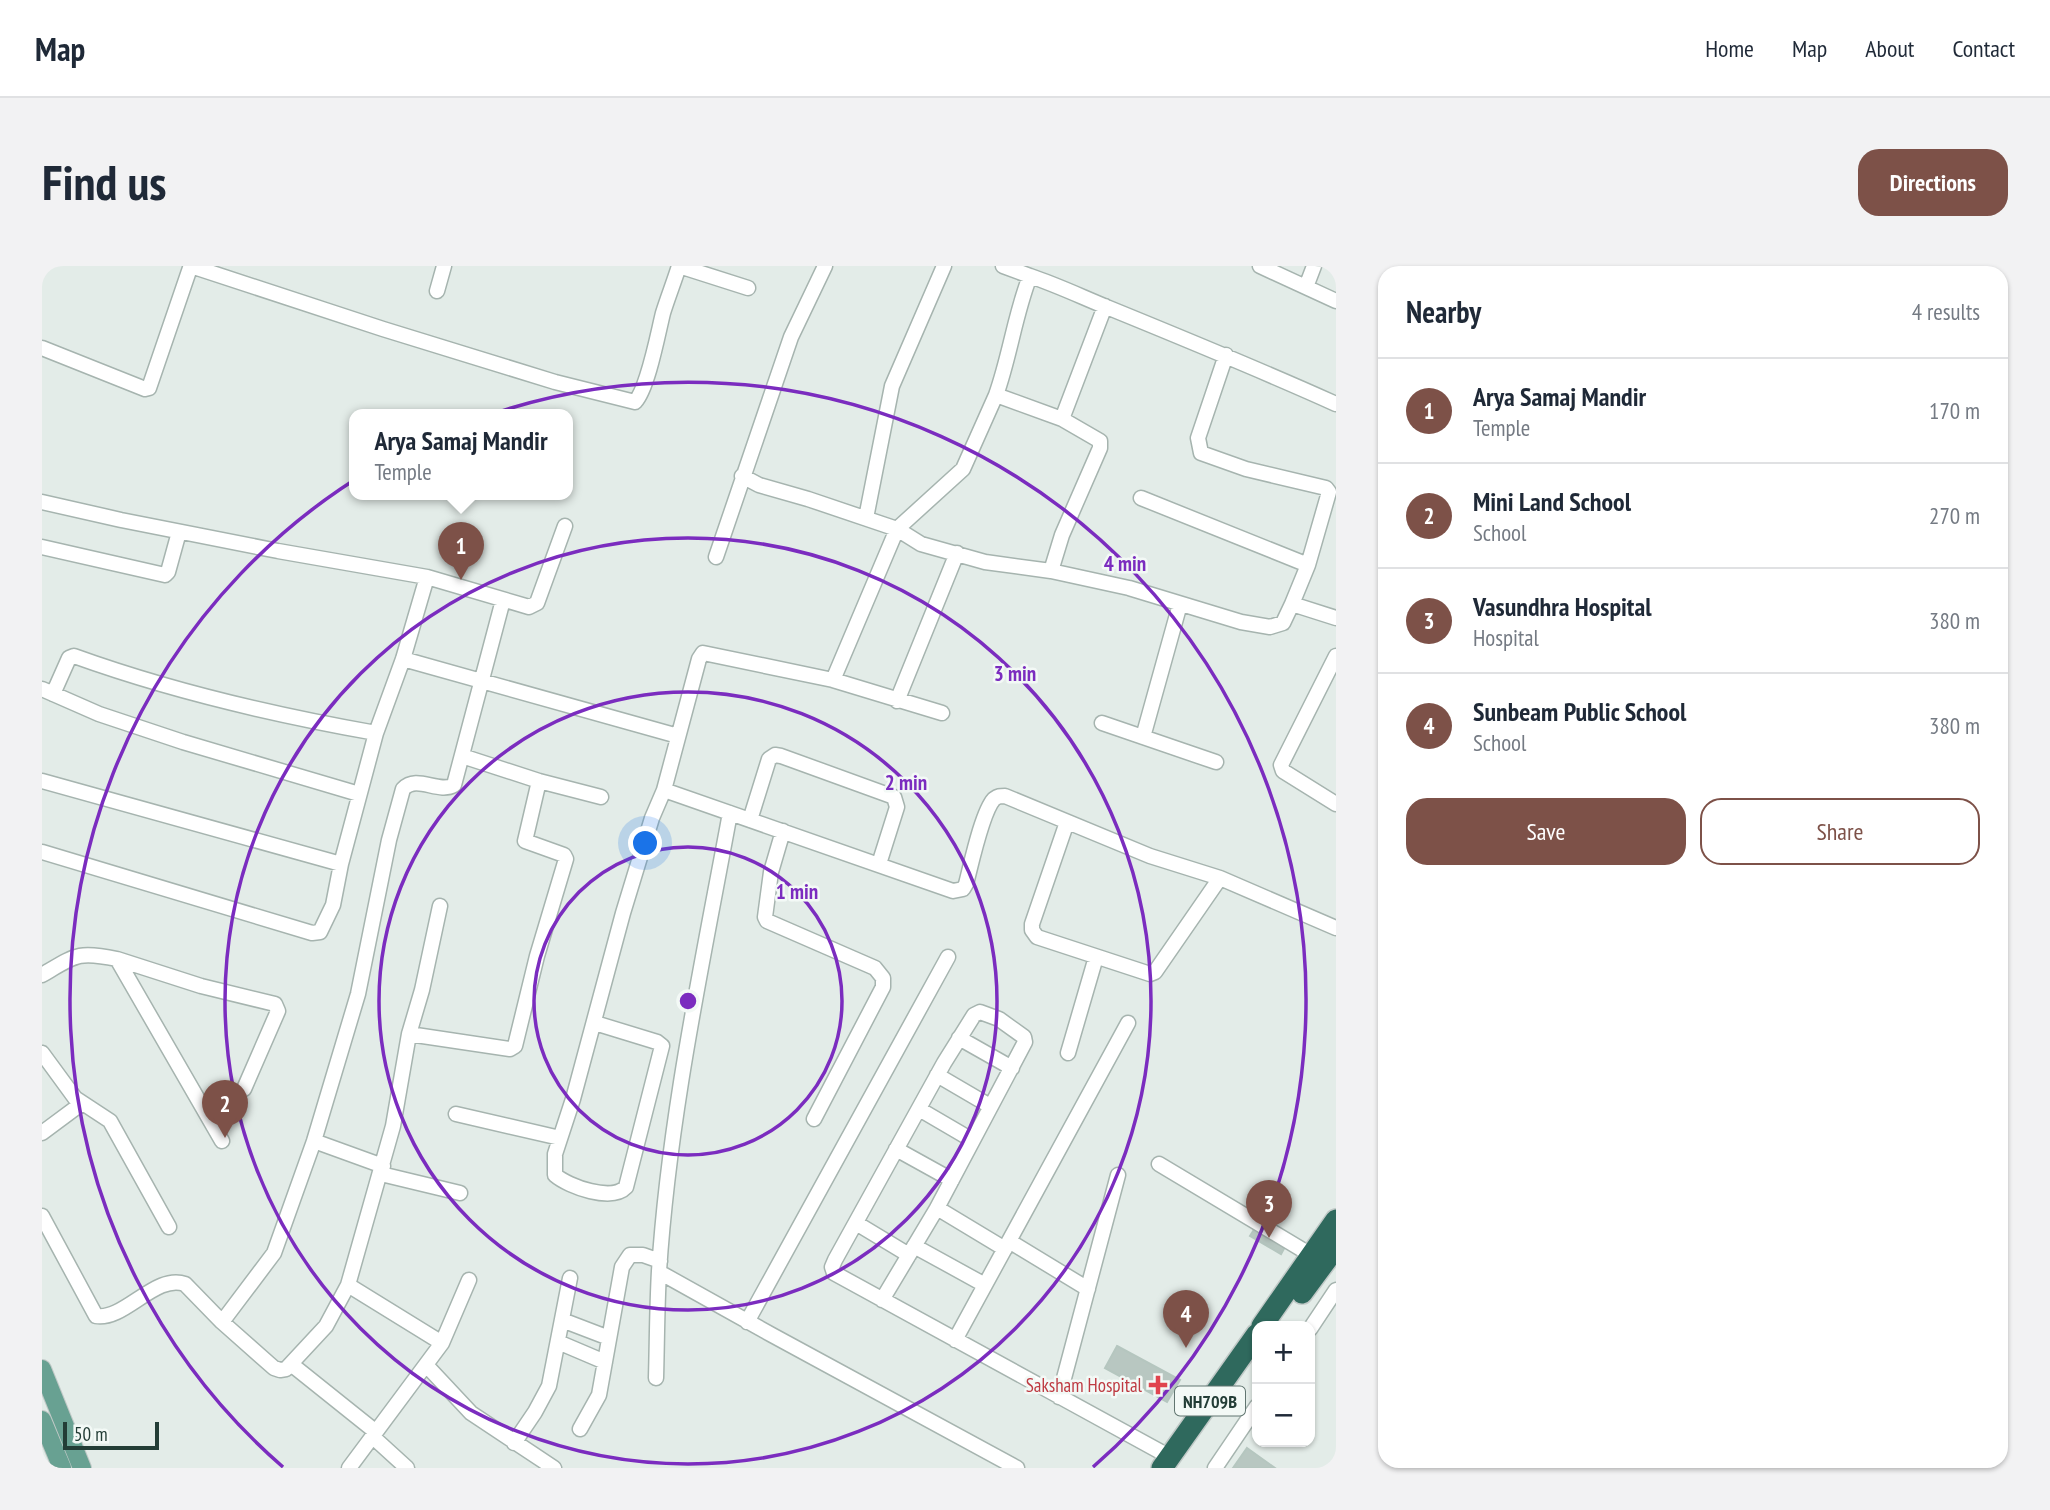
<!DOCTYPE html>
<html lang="en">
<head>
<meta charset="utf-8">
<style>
  body { margin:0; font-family:"PT Sans Narrow",sans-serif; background:#f2f2f3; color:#1f2937 }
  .controls { position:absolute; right:21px; bottom:21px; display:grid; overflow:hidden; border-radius:14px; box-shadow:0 2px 5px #0004 }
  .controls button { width:63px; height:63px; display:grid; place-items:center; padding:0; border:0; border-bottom:2px solid #e0e1e3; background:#fff; color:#1f2937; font:35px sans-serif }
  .scale { position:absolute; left:21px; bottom:18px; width:96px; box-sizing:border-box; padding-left:7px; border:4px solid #233d36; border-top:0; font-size:19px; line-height:24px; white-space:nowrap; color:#233d36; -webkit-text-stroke:5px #f3f9f6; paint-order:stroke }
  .you { position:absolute; left:604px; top:578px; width:24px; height:24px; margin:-18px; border:5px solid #fff; border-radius:50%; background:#1a73e8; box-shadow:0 0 0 10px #1a73e833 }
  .badge { display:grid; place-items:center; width:46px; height:46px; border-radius:50%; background:#7d5148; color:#fff; font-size:23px; font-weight:700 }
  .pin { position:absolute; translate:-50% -58px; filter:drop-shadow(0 2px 4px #0008) }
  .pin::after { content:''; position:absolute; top:37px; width:24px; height:21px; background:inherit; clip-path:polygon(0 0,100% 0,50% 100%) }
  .popup { position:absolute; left:307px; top:143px; width:224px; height:91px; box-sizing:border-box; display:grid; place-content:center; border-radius:14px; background:#fff; filter:drop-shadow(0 2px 5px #0005); font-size:23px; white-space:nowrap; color:#747a83 }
  .popup b { font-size:26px; color:#1f2937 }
  .popup::after { content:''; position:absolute; left:50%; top:100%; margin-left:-14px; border:14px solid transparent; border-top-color:#fff }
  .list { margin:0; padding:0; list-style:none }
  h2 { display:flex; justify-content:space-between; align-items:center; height:91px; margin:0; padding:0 28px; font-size:30px }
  h2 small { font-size:23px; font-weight:400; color:#747a83 }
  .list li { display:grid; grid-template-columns:46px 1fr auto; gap:21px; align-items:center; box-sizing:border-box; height:105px; padding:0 28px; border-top:2px solid #e0e1e3 }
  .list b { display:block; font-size:26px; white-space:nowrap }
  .list p { margin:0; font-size:23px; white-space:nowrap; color:#747a83 }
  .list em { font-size:23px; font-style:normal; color:#747a83 }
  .actions { display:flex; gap:14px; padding:21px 28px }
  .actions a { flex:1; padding:16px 0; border:2px solid #7d5148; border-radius:21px; text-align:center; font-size:24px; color:#7d5148 }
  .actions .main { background:#7d5148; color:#fff }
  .map { position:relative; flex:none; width:1294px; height:1202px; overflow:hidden; border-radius:21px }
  header { display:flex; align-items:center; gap:42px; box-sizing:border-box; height:98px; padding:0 35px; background:#fff; border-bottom:2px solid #e0e1e3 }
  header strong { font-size:33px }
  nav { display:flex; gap:38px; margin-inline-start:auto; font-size:24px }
  .intro { display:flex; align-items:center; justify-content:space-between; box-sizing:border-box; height:168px; padding:0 42px }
  h1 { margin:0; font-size:49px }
  .button { padding:18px 32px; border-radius:21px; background:#7d5148; color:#fff; font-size:24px; font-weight:700 }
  main { display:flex; gap:42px; padding:0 42px }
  aside { flex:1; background:#fff; border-radius:21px; box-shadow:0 2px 5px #0004 }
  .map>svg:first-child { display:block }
  .building { fill:#b8c7c1; stroke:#b5c6bf; stroke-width:2 }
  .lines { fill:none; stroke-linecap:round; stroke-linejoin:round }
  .minor-casing { stroke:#a6b4af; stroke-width:17 }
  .major-casing { stroke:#c1c9c7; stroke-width:20 }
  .highway-casing { stroke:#c1c9c7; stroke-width:24 }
  .minor { stroke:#fff; stroke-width:14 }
  .major { stroke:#68a192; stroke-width:18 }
  .highway { stroke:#2f695d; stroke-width:21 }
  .ring { fill:none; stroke:#7b2cbf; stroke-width:3.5 }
  .health-dot { fill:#e0444e; stroke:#f3f9f6; stroke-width:2.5 }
  .labels { text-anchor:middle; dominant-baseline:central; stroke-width:5; stroke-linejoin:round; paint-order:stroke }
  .shield { fill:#f3f9f6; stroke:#617570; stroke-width:2 }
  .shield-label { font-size:18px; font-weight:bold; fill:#233d36 }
  .health-label { font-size:19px; fill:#be3a42; stroke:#f3f9f6; text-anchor:end }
  .centre { fill:#7b2cbf; stroke:#f3f9f6; stroke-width:3.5 }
  .ring-label { font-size:21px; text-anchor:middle; font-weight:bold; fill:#7b2cbf; stroke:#f3f9f6; stroke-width:5; stroke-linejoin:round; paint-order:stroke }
</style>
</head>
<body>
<header>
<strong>Map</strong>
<nav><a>Home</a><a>Map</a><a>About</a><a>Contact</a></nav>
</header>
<div class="intro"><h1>Find us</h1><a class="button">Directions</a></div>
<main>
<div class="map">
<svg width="1294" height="1202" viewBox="0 0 1294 1202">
  <rect width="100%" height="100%" fill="#e3ece8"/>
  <!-- building -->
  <path class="building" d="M1215 959 1245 977 1239 988 1208 970Z
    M1075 1080 1138 1114 1125 1136 1063 1102Z
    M1205 1182 1233 1202H1191Z"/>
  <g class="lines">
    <defs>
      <path id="minor" d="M1218 0 1294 35
        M988 10C1015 19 1040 31 1067 42 1143 73 1219 104 1294 138
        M1264 21 1272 0
        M395 25 402 0
        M0 82 103 123 107 122 148 2 152 1 341 63 513 116 593 136C606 122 616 67 621 47 626 31 632 16 637 0L706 22
        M1184 89 1156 172 1159 187 1204 203 1284 222 1287 226 1266 299 1250 338
        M954 129C968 90 973 48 988 10L961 0
        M1020 153 1063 40
        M700 210 717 219 766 233 855 263 879 278 943 296 1009 305 1087 322 1199 356 1228 361 1241 357 1250 338 1294 352
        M1099 232 1266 299
        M0 236 79 254 236 285 385 311 487 341 495 337 523 260
        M824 252 850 120 902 0
        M0 281 123 309 126 306 137 266
        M674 291 749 71 783 0
        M1294 390 1239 499 1241 505 1294 538
        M361 393 636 470
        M791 414 900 447
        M0 423 57 448 141 476 317 528
        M11 428 27 392 32 390C129 425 232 449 334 467
        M855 435 915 287
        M1060 457 1174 496
        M1101 471 1138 338
        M420 490 497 515 559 531
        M0 515 299 598
        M622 524 657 393 661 387 791 414 855 263 921 203 954 129 1020 153 1058 175V182L1020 269 1009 305
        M708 554 727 493 733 489 739 490 852 531 855 541 837 598
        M1025 556 990 658V664L995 671 1108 708 1113 706 1178 612
        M741 565 729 606 723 651 725 655 833 702 841 712V721L772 853
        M0 586 270 667 278 666 291 639 299 598 334 467 361 393 385 311
        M0 709C34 689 36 685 75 693
        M553 757 615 776 620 780 584 921C570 936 527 921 513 909V888L531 833 581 647 610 552 622 524 911 625 921 623 924 618C929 599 940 546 952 533 956 530 958 530 963 530L1108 590 1178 612 1294 662
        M367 768 468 783 473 780 495 690 524 593 522 589 483 575 497 515
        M917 772 970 802
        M0 787 33 832 68 855 127 961
        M1026 787 1054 691
        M895 809 948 840
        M877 843 930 874
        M414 848 518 872
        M0 867 39 838
        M180 875 75 693 159 720 233 738 236 745 202 823
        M272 875 341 900
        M854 883 910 914
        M1117 898 1269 989
        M339 908 418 927
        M0 950 54 1050C82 1055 114 1007 143 1018L180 1056 232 1102 238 1104 244 1103 284 1060 306 1019 351 860 367 768 380 724 398 640
        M814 957 867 989
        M967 975 1046 1023
        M872 980 943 1019
        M963 983 895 942 983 776 982 771 957 753 938 746 932 749 902 797 793 994 790 1001 792 1007 1128 1191
        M617 1006 730 1069 975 1202
        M306 1019 400 1077
        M840 1034 895 942
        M520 1054 567 1072
        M180 1056 232 987 272 875 316 728 347 574 361 523C375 508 396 528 412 519L461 334
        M705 1056 906 691
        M1268 1063 1294 1024
        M913 1074 1086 757
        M516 1076 563 1096
        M249 1098 334 1166
        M385 1100 429 1147 512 1202
        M614 1112C615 1076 615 1041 617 1005 627 851 660 699 688 547
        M1017 1131 1076 909
        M538 1163 557 1129 580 1001 588 989H601L618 995
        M331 1171 365 1202
        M472 1177 493 1146 507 1120 528 1012
        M307 1202 400 1077 427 1014
        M1173 1202 1215 1140"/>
      <path id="major" d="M0 1103 40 1202
        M0 1154 20 1202"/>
      <path id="highway" d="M1260 1027 1294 981
        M1220 1060 1294 954
        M1120 1202 1215 1068"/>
    </defs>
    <!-- minor casing -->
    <use href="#minor" class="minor-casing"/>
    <!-- major casing -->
    <use href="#major" class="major-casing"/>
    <!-- highway casing -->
    <use href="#highway" class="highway-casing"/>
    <!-- minor -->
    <use href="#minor" class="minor"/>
    <!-- major -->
    <use href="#major" class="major"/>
    <!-- highway -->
    <use href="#highway" class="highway"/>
  </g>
  <!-- distance rings -->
  <g class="ring">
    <circle cx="646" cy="735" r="154"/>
    <circle cx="646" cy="735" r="309"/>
    <circle cx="646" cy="735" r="463"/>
    <path d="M241 1201A618 618 0 1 1 1051 1201"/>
  </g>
  <!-- markers -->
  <path class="health-dot" d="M1112.5 1108.5h7v7h7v7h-7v7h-7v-7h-7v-7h7z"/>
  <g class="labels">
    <!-- shield labels -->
    <rect class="shield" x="1133" y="1120.5" width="70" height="29" rx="5"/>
    <g class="shield-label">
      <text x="1168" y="1135">NH709B</text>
    </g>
    <!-- health labels -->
    <g class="health-label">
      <text x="1100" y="1119">Saksham Hospital</text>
    </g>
  </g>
  <circle cx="646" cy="735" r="10" class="centre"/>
  <g class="ring-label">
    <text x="1083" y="305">4 min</text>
    <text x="973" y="415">3 min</text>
    <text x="864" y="524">2 min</text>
    <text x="755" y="633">1 min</text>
  </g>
</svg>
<div class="controls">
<button>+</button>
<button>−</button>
</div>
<div class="scale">50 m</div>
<div class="you"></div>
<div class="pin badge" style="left:419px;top:314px">1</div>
<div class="popup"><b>Arya Samaj Mandir</b>Temple</div>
<div class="pin badge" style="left:183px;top:872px">2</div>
<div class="pin badge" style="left:1227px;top:972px">3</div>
<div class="pin badge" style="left:1144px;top:1082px">4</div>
</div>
<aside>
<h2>Nearby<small>4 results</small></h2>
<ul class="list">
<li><span class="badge">1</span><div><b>Arya Samaj Mandir</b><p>Temple</p></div><em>170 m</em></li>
<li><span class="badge">2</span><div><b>Mini Land School</b><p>School</p></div><em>270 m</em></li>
<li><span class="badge">3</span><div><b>Vasundhra Hospital</b><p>Hospital</p></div><em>380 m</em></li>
<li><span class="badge">4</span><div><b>Sunbeam Public School</b><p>School</p></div><em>380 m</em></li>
</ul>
<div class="actions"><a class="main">Save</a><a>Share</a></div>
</aside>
</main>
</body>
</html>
